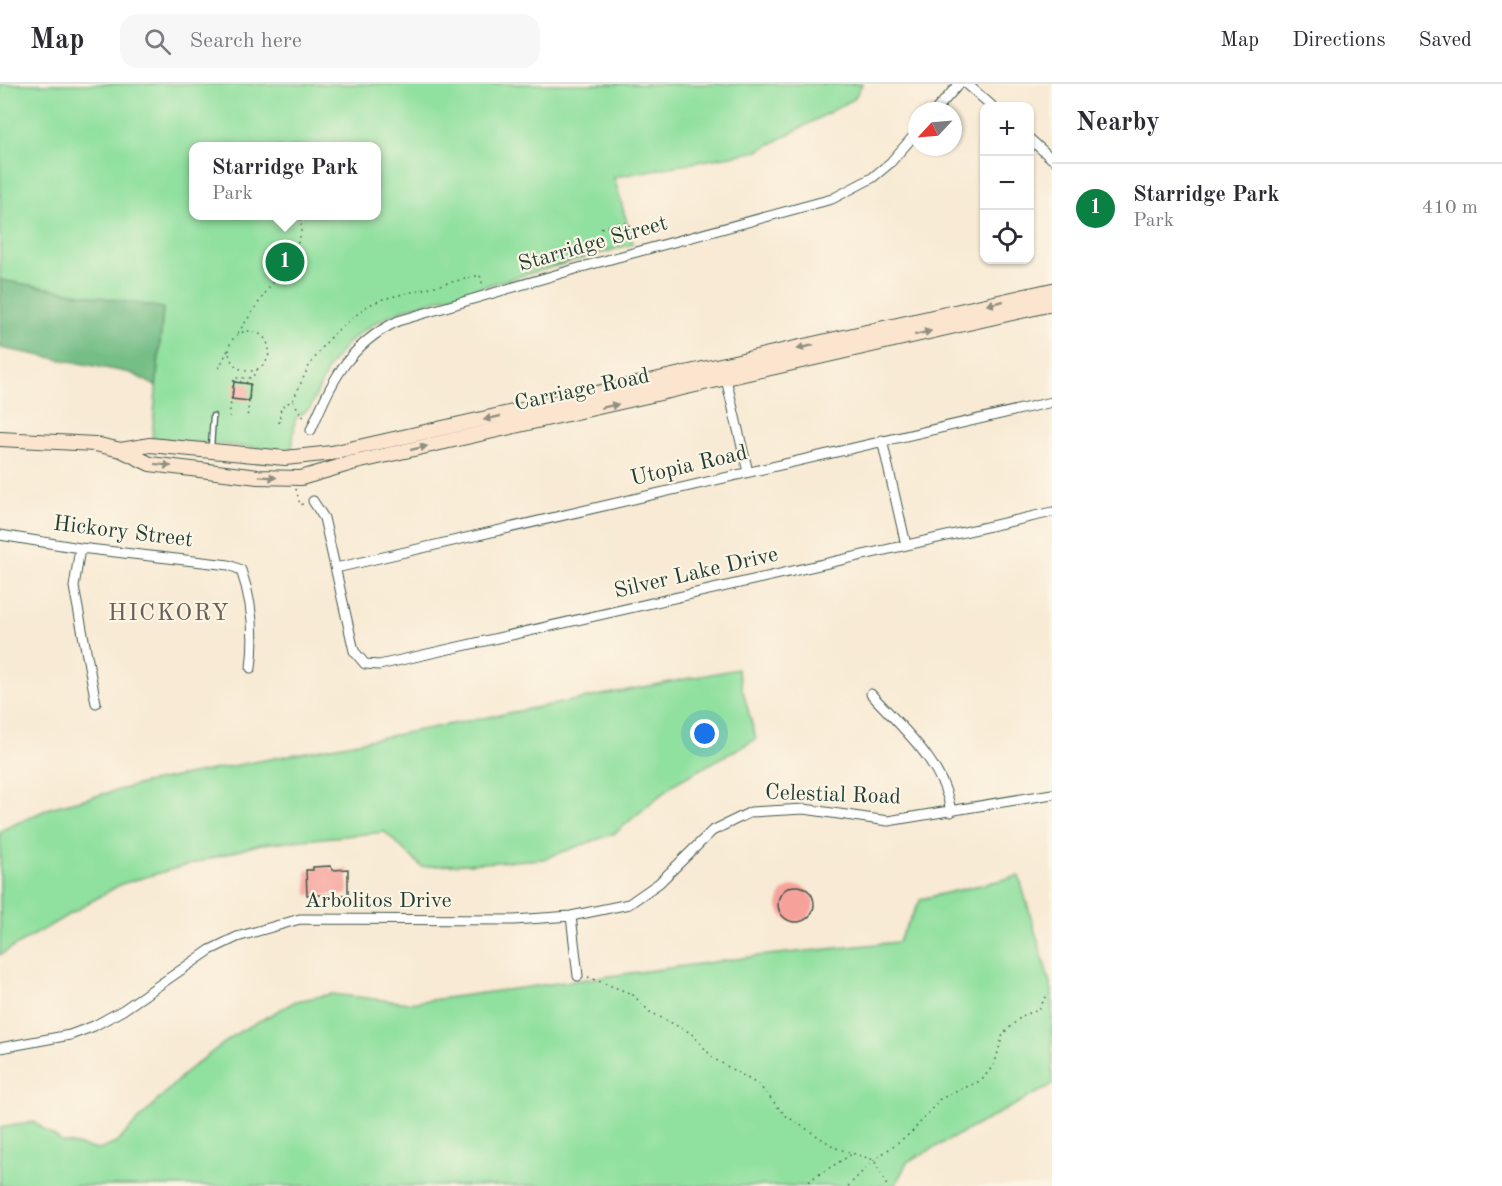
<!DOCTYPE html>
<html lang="en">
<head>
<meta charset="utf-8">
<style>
  body { margin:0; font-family:"Old Standard TT",serif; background:#f7f7f7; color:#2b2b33 }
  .controls { position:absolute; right:18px; top:18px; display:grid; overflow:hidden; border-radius:12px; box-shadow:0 2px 4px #0004 }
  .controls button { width:54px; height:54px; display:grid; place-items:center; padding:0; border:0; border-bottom:2px solid #e1e1e2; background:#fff; color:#2b2b33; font:30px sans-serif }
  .compass { position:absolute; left:908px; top:18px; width:54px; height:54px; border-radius:50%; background:#fff; box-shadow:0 2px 4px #0004; rotate:244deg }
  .you { position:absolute; left:705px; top:650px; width:21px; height:21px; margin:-15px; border:4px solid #fff; border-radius:50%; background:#1a73e8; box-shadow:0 0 0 9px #1a73e833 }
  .badge { display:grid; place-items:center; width:39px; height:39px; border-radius:50%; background:#0b8043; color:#fff; font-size:20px; font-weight:700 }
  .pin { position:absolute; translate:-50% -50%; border:3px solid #fff; box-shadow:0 2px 6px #0006 }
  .popup { position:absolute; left:189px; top:58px; width:192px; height:78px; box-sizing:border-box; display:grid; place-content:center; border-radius:12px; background:#fff; filter:drop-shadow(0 2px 4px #0005); font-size:20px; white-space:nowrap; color:#7c7c81 }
  .popup b { font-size:22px; color:#2b2b33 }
  .popup::after { content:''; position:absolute; left:50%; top:100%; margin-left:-12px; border:12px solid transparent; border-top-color:#fff }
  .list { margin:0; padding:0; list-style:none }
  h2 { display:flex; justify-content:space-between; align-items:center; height:78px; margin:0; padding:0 24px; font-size:26px }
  h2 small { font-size:20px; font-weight:400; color:#7c7c81 }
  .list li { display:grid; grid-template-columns:39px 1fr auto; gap:18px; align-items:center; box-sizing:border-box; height:90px; padding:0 24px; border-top:2px solid #e1e1e2 }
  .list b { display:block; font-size:22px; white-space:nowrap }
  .list p { margin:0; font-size:20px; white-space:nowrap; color:#7c7c81 }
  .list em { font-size:20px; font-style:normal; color:#7c7c81 }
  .icon { flex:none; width:33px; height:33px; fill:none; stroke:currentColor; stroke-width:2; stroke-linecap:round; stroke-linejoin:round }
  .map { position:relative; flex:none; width:1052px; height:1102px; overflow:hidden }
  header { display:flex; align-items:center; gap:36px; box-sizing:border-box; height:84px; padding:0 30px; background:#fff; border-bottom:2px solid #e1e1e2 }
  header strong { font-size:28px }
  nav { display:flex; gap:33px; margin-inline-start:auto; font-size:21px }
  .search { width:420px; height:54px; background:#f7f7f7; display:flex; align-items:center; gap:15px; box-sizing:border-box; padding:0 21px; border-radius:18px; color:#7c7c81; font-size:22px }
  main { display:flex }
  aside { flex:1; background:#fff }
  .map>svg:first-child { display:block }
  .green { fill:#90e09f; stroke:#588e6a; stroke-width:1.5; fill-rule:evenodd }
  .forest { fill:#74be86; stroke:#4a7e5d; stroke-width:1.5 }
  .building { fill:#f6a29b }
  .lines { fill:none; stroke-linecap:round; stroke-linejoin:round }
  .lane-casing { stroke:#40574c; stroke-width:7 }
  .street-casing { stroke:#40574c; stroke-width:11 }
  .secondary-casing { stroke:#40574c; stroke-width:16 }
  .path { stroke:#40574c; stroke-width:1.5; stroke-dasharray:1.5 4.5; stroke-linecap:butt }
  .lane { stroke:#fff; stroke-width:4.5 }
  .street { stroke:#fff; stroke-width:9 }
  .secondary { stroke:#fce5cf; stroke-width:14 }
  .oneway { fill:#8e9182 }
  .labels { text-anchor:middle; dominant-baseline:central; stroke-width:4.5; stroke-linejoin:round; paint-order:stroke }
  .street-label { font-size:22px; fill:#1f3d34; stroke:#fcf5e5 }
  .neighbourhood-label { font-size:24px; letter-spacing:1.5px; fill:#6a6058; stroke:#fcf5e5 }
</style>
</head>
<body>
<header>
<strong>Map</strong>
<div class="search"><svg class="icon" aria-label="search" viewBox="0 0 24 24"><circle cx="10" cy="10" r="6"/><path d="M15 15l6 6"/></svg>Search here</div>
<nav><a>Map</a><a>Directions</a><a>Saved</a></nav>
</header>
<main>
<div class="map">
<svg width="1052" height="1102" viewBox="0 0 1052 1102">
  <rect width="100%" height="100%" fill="#fcf5e5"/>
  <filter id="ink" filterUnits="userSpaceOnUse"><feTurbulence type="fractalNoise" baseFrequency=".0167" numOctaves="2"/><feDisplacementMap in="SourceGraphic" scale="12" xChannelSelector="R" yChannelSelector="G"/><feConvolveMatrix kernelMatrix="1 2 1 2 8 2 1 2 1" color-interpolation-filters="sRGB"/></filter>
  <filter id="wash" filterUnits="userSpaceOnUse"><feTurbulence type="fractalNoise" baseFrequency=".008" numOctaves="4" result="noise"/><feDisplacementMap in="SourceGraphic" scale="24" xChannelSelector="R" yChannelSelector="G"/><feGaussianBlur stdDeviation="1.35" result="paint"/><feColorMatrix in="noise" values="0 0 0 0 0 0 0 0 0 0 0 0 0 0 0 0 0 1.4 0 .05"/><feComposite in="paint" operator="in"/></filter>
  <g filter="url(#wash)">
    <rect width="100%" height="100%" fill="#f8ead4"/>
    <!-- green -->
    <path class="green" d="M0 0H862L854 15 758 67 614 93 633 160 408 224 386 233 362 247 347 260 329 283 310 324 295 335 292 367 152 354 163 224 0 196ZM194 63H376V132H194Z
      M737 585 756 655 675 699 615 749 543 775 422 783 385 748 261 760 121 800 0 871V747L50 724 145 699Z
      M1019 792 1052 906V1001L907 1078 895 1102H0V1044L34 1038 62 1058 99 1066 116 1059 187 987 239 948 296 917 332 910 409 919 758 872 898 858 921 815Z"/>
    <!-- forest -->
    <path class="forest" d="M0 196 163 224 156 302 131 289 0 264Z"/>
    <g id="blocks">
      <!-- building -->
      <path class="building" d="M234 298 250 300 249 317 232 315Z
        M330 782 333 786 348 785V811H307L306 786H313V783Z
        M778 820a18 18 0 1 1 36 0a18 18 0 1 1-36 0Z"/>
    </g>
  </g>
  <g filter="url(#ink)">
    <use href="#blocks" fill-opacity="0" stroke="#40574c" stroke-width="1.5"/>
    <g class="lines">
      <defs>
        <path id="lane" d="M211 364 213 332"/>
        <path id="street" d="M967 0 992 22
          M935 27 959 0
          M1030 55 1052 75
          M726 295 748 388
          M311 346C332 297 348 261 398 237L596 179 832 115 872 94 890 79 917 48
          M882 356 906 461
          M313 417 324 434 354 567 365 580 379 581 1052 428
          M0 451 80 464 229 481 241 486C252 517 255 552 251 584
          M80 464 74 503 96 619
          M336 484 1052 318
          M871 610C903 645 944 679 951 728
          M571 832 578 892
          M0 964 70 951 94 942 123 926 210 866 237 853 300 835 514 836 571 832 629 820 659 799 712 747 751 728 804 725 888 737 1052 710"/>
        <path id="secondary" d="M0 355 95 360 121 366 150 380 258 393 301 394 352 379 1052 220
          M121 366 150 361 285 374 332 369 1052 206"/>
      </defs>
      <!-- lane casing -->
      <use href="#lane" class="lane-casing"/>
      <!-- street casing -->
      <use href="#street" class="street-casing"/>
      <!-- secondary casing -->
      <use href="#secondary" class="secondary-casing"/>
      <!-- path -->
      <path class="path" d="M601 144 622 138 629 140 634 158
        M229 267a20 20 0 1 1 40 0a20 20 0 1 1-40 0Z
        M238 249 296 164 301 150V132
        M219 284 228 266
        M234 297 251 299 247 335
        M293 317 305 336
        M229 333 234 294H252L257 286
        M279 339 281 323 293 316 309 282 331 252 367 222 383 215 480 191 483 202
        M296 405 300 421 303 420
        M588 893 632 910 650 928 691 949 713 974 759 1001 785 1031 836 1064 874 1076 887 1102
        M805 1102 813 1094 852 1070
        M848 1102 874 1076 912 1048 940 1015 982 996 995 979 1003 950 1022 932 1038 926 1048 910"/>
      <!-- lane -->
      <use href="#lane" class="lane"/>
      <!-- street -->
      <use href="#street" class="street"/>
      <!-- secondary -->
      <use href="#secondary" class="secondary"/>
    </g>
    <!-- one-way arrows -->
    <defs><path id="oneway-solid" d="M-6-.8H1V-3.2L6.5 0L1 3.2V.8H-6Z" transform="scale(1.5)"/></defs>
    <g class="oneway">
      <use href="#oneway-solid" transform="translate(995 219) rotate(167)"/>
      <use href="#oneway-solid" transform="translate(923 249) rotate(-13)"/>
      <use href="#oneway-solid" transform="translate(805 263) rotate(167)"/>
      <use href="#oneway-solid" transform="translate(610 322) rotate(-12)"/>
      <use href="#oneway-solid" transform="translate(492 334) rotate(167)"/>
      <use href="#oneway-solid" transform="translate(419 364) rotate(-13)"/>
      <use href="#oneway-solid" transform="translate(163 381) rotate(7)"/>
      <use href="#oneway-solid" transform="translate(268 393) rotate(4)"/>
    </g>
  </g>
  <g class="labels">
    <!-- street labels -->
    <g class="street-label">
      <text transform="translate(593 160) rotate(-16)">Starridge Street</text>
      <text transform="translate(582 306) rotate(-12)">Carriage Road</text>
      <text transform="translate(689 382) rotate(-13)">Utopia Road</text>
      <text transform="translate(123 448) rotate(7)">Hickory Street</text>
      <text transform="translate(696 489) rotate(-13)">Silver Lake Drive</text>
      <text transform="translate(833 711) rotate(2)">Celestial Road</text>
      <text x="378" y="817">Arbolitos Drive</text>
    </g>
    <!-- neighbourhood labels -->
    <g class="neighbourhood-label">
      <text x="169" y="530">HICKORY</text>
    </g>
  </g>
</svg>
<div class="controls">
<button>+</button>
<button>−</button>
<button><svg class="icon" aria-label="locate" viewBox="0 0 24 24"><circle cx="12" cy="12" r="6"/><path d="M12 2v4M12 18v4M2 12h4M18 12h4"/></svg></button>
</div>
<svg class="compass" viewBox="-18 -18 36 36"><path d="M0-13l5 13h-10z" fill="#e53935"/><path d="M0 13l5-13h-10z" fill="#7c7c81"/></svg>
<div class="you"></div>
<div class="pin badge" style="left:285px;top:178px">1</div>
<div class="popup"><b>Starridge Park</b>Park</div>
</div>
<aside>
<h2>Nearby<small></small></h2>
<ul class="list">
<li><span class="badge">1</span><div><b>Starridge Park</b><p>Park</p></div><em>410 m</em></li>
</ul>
</aside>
</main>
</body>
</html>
